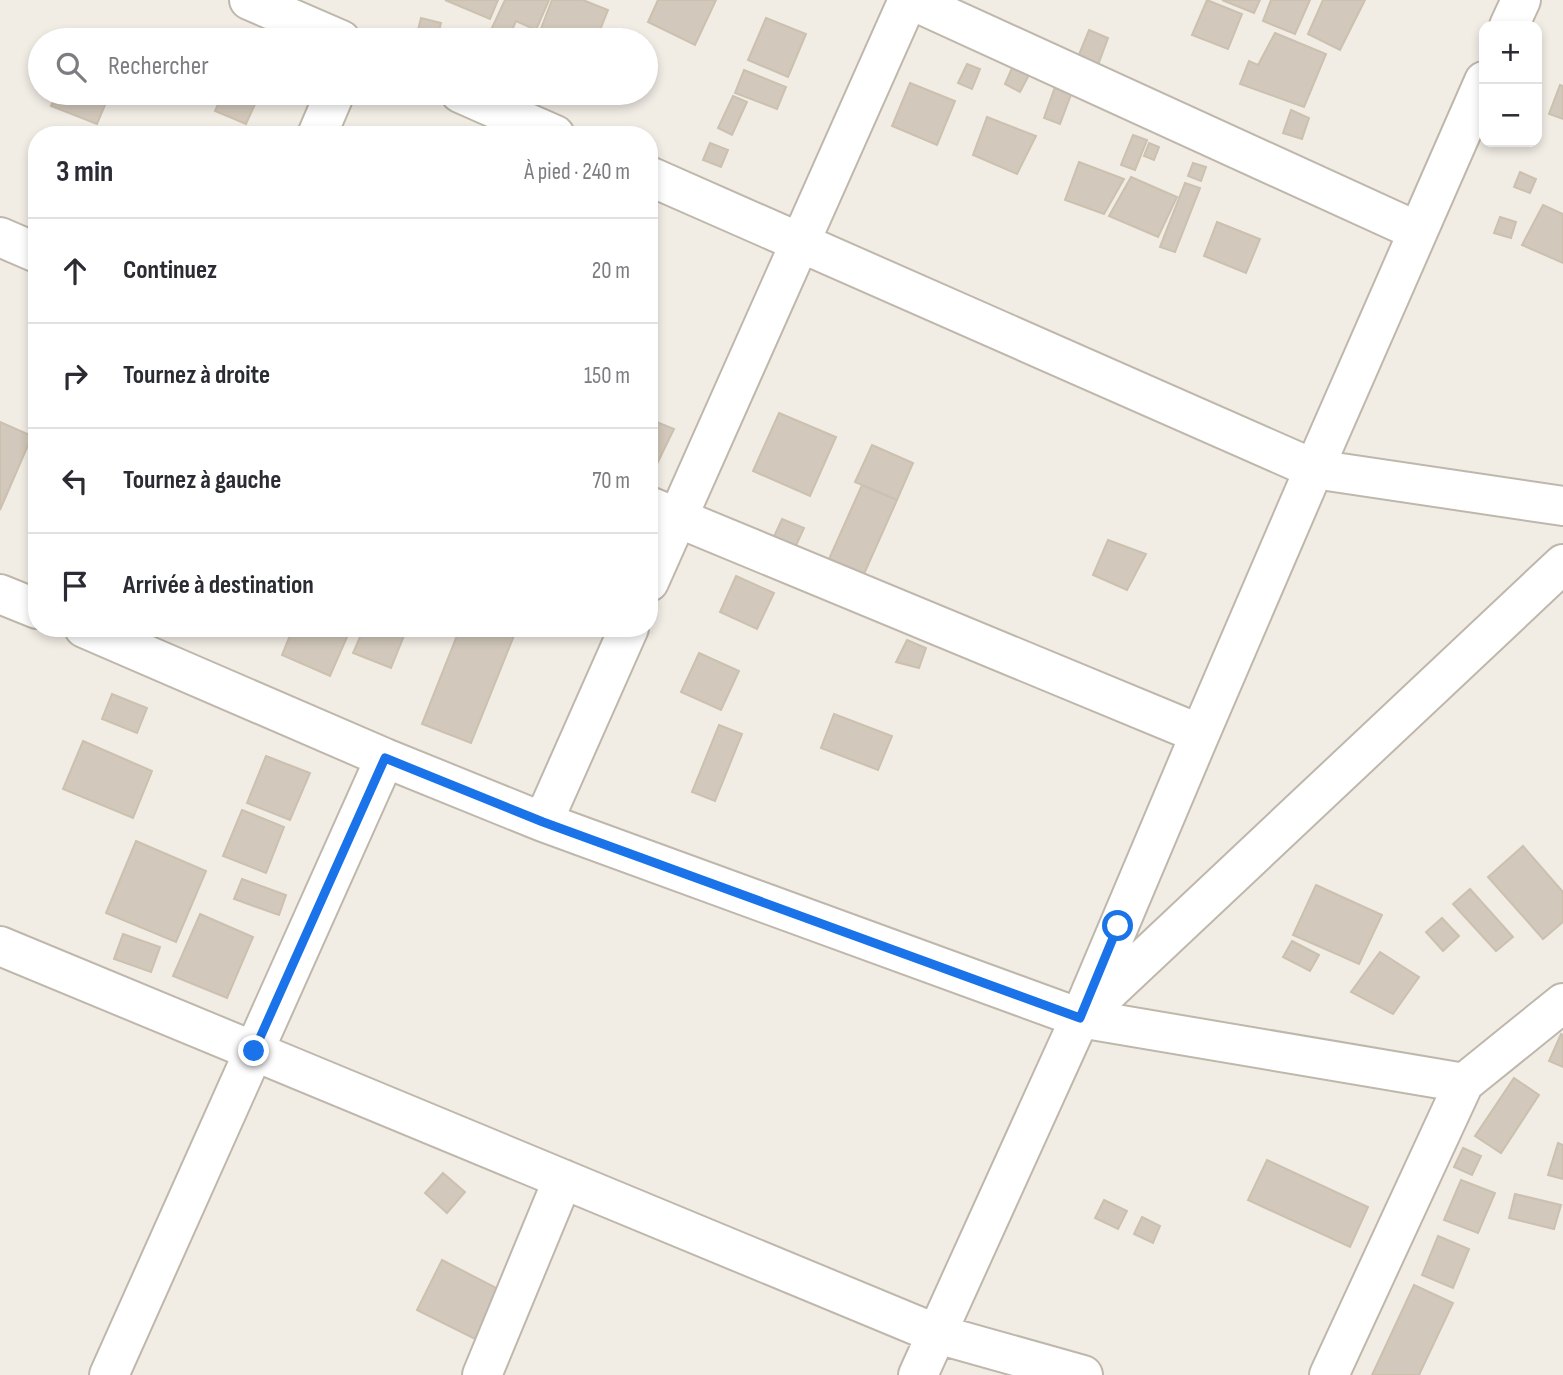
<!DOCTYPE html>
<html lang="fr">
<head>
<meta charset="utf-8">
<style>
  body { margin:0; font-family:"Sofia Sans Condensed",sans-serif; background:#f2f2f3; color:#2b2b33 }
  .controls { position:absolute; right:21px; top:21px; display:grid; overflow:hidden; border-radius:14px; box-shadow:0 4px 10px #0003 }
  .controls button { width:63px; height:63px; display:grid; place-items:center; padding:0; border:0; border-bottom:2px solid #e1e1e2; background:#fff; color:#2b2b33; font:35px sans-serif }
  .stop { position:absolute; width:21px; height:21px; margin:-16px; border:5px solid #1a73e8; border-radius:50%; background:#fff }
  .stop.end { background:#1a73e8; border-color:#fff; box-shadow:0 2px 7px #0008 }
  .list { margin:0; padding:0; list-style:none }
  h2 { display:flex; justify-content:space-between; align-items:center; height:91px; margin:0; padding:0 28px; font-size:30px }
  h2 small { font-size:23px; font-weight:400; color:#7c7c81 }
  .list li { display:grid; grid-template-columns:46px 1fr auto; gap:21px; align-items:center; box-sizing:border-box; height:105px; padding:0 28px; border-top:2px solid #e1e1e2 }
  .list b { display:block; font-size:26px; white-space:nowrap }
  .list em { font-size:23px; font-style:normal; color:#7c7c81 }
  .icon { flex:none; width:38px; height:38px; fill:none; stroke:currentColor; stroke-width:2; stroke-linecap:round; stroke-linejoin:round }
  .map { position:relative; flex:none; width:1563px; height:1375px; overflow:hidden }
  .search { position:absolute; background:#fff; box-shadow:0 4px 10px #0003; left:28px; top:28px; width:630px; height:77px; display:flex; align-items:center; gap:18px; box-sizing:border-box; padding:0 24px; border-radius:38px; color:#7c7c81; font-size:26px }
  .panel { position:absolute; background:#fff; box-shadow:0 4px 10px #0003; left:28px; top:126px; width:630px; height:511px; border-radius:28px }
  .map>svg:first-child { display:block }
  .building { fill:#d2c8bb; stroke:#ccc0af; stroke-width:2 }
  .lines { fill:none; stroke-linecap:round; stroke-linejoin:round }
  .minor-casing { stroke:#bfb7ab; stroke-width:42 }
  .minor { stroke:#fff; stroke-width:38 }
  .route { stroke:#1a73e8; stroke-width:9 }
</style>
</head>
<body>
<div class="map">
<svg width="1563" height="1375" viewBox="0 0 1563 1375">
  <rect width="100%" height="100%" fill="#f1ede5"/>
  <!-- building -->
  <path class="building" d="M445 0H498L490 19Z
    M505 0H549L536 30 516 21 509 37 491 30Z
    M552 0H583L608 10 596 40H541L537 39Z
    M658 0H716L695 45 648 22Z
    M1207 0 1242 14 1228 49 1192 35Z
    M1222 0H1260L1254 13Z
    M1271 0H1310L1295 34 1263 21Z
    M1323 0H1365L1340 50 1308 34Z
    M421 18 441 23 437 39 417 34Z
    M766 18 806 34 788 77 748 60Z
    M1089 30 1108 38 1098 65 1078 57Z
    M1275 33 1326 54 1304 107 1240 84 1249 61 1258 65Z
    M967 64 980 69 972 89 958 83Z
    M1012 68 1029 75 1020 92 1005 84Z
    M744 70 786 87 777 109 735 93Z
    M910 83 955 101 937 145 892 126Z
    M1560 85 1563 86V119L1549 114Z
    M1055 87 1072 92 1060 124 1044 118Z
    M57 93H110L97 124 51 106Z
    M223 93H260L246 124 215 111Z
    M733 96 747 102 732 135 718 128Z
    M1291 110 1309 118 1302 139 1283 133Z
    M987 117 1036 136 1017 174 973 155Z
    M1133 135 1147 140 1135 170 1121 165Z
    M710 143 728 150 721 167 703 160Z
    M1149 143 1159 147 1154 160 1144 156Z
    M1079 162 1124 179 1104 214 1065 200Z
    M1193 163 1206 167 1201 181 1188 176Z
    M1520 172 1536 179 1530 193 1514 187Z
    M1131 177 1177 197 1158 237 1109 216Z
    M1185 183 1200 188 1175 252 1160 247Z
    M1543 205 1563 214V263L1522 245Z
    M1500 217 1516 222 1511 238 1494 233Z
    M1217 222 1260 239 1246 273 1204 256Z
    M779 413 836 437 810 496 753 471Z
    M649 419 674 429 654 470 649 467Z
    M0 422 32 436 0 510Z
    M872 445 913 463 897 500 855 482Z
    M862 485 897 500 864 574 829 559Z
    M782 519 804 528 794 550 772 541Z
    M1108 540 1146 554 1127 590 1093 575Z
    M736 576 774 593 757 629 720 612Z
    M293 628H351L330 676 282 655Z
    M364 628H407L391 668 353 653Z
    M460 628H517L471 743 422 724Z
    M907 640 926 648 919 668 896 662Z
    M699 653 739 671 721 710 681 692Z
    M112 694 147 708 137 733 102 719Z
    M834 714 892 736 878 770 821 748Z
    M719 725 742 734 715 801 692 792Z
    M83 741 152 771 133 818 63 789Z
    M266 756 310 773 290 820 247 803Z
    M242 810 284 827 266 873 223 856Z
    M136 841 206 871 176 942 106 913Z
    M1523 846 1563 892V922L1543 939 1488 877Z
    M242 879 286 895 279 915 234 899Z
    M1316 885 1382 915 1359 964 1293 935Z
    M1470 889 1513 937 1496 951 1453 904Z
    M200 914 253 937 227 998 173 976Z
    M1442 918 1459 936 1443 951 1426 932Z
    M123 934 160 947 151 972 114 959Z
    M1292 941 1319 955 1310 971 1283 957Z
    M1380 952 1419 977 1393 1014 1351 992Z
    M1561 1034 1563 1035V1067L1549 1061Z
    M1514 1078 1539 1095 1501 1153 1475 1136Z
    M1558 1143 1563 1145V1179L1548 1175Z
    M1463 1148 1481 1156 1472 1175 1454 1167Z
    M1267 1160 1368 1207 1350 1247 1248 1200Z
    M443 1173 465 1192 447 1213 425 1193Z
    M1461 1180 1495 1193 1478 1233 1444 1220Z
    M1515 1194 1561 1205 1554 1229 1509 1218Z
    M1104 1200 1127 1211 1118 1229 1095 1218Z
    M1142 1217 1160 1226 1153 1243 1134 1234Z
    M1438 1236 1469 1249 1453 1288 1422 1275Z
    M442 1260 502 1291 477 1340 417 1310Z
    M1414 1285 1453 1303 1419 1375H1372Z"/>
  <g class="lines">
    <defs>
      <path id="minor" d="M249 0 341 40
        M911 0 1417 231
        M1509 26 1521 0
        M460 93 555 135
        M317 135 335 93
        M649 176 1314 469 1563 506
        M0 237 37 253
        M649 506 1200 734
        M649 582 908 0
        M0 594 37 609
        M84 628 385 758 543 822 1080 1018 1464 1083
        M543 822 629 628
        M0 946 937 1334 1083 1375
        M1089 1010 1563 564
        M109 1375 385 758
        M482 1375 563 1179
        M918 1375 1080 1018 1200 734 1314 469 1484 81
        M1329 1375 1464 1083 1563 1003"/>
    </defs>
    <!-- minor casing -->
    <use href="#minor" class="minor-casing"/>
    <!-- minor -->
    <use href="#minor" class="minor"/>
  </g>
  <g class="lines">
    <!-- route -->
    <path class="route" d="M254 1051 385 758 543 822 1080 1018 1118 926"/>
  </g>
</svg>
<div class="controls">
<button>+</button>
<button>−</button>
</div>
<div class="stop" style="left:1118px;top:926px"></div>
<div class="stop end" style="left:254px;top:1051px"></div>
<div class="search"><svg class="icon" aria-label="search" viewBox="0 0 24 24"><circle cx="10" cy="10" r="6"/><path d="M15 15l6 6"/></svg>Rechercher</div>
<section class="panel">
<h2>3 min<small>À pied · 240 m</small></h2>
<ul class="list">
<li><svg class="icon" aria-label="ahead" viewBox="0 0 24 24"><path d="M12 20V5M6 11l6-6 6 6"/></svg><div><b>Continuez</b></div><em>20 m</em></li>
<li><svg class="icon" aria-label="right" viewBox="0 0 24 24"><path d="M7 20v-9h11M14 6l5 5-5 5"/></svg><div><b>Tournez à droite</b></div><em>150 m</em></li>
<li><svg class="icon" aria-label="left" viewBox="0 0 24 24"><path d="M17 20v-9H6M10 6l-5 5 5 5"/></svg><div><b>Tournez à gauche</b></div><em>70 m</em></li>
<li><svg class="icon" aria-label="arrive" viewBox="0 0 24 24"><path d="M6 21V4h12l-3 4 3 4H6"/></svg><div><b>Arrivée à destination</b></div></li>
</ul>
</section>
</div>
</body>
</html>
